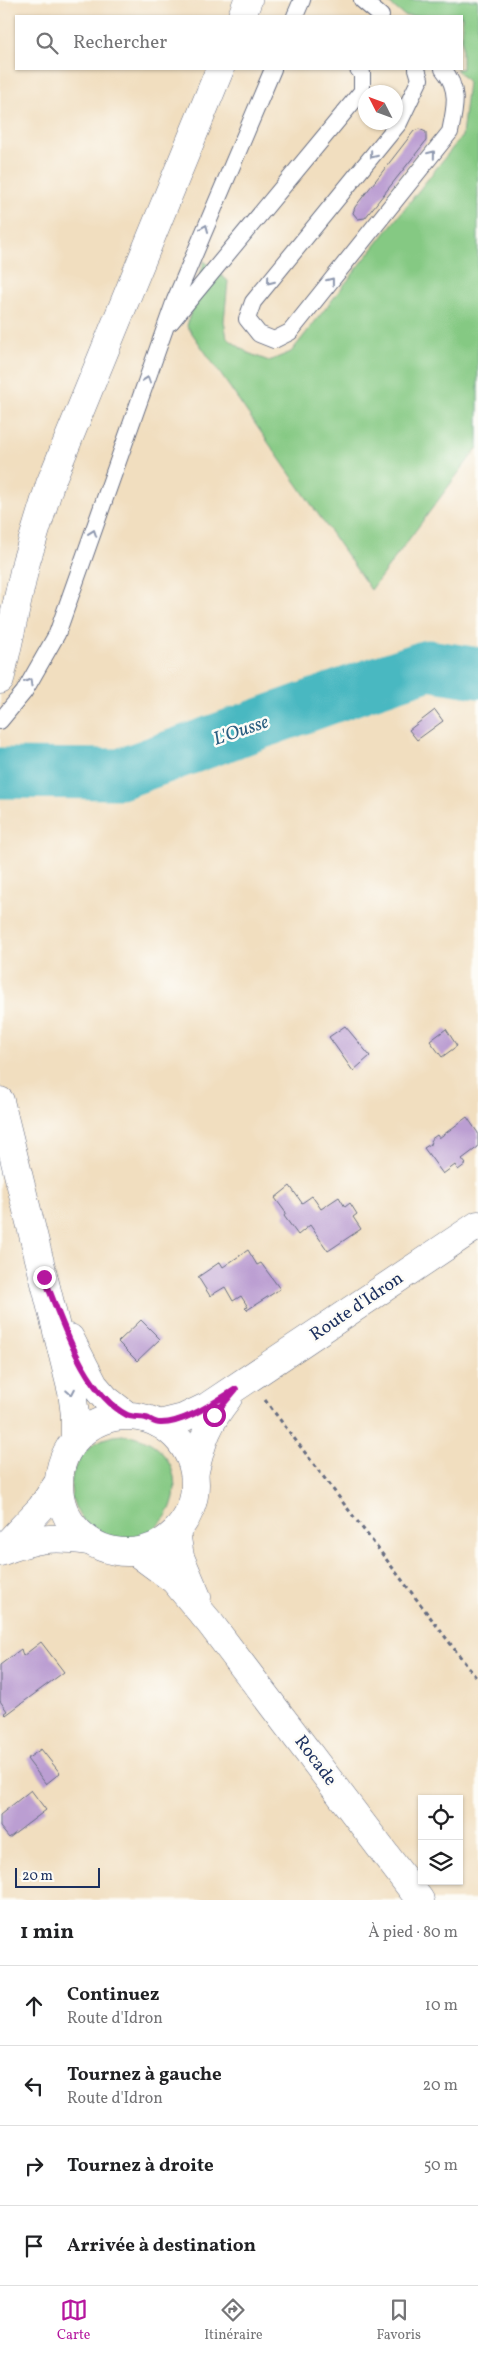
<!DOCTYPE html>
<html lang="fr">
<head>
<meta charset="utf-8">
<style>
  body { margin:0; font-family:Vollkorn,serif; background:#f6f6f6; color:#202124 }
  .controls { position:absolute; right:15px; bottom:15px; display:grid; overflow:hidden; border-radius:0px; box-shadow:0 1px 4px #0004 }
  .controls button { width:45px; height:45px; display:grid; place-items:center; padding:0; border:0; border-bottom:1px solid #e0e0e0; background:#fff; color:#202124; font:25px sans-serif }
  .compass { position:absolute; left:358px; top:85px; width:45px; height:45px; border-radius:50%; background:#fff; box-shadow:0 1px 4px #0004; rotate:312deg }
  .scale { position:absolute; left:15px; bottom:12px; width:85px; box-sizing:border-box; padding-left:5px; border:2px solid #1b2f5e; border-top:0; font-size:14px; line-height:18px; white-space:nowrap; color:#1b2f5e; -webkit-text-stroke:4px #fdfcf7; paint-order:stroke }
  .stop { position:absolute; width:15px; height:15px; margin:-11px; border:4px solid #b5179e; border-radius:50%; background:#fff }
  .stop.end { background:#b5179e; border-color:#fff; box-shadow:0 1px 5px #0008 }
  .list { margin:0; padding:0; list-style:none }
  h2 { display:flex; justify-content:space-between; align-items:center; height:65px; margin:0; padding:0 20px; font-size:21px }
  h2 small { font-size:16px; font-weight:400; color:#757577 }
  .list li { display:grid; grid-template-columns:32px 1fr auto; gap:15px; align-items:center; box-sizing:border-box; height:80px; padding:0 20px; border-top:1px solid #e0e0e0 }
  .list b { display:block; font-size:19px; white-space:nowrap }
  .list p { margin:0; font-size:16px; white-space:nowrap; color:#757577 }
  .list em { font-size:16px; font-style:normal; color:#757577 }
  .icon { flex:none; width:28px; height:28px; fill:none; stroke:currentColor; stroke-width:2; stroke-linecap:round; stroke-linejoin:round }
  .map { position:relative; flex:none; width:478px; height:1900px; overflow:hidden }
  .search { position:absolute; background:#fff; box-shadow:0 1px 4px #0004; left:15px; right:15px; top:15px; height:55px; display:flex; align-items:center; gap:12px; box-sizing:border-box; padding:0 18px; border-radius:0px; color:#757577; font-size:19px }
  .sheet { height:385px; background:#fff }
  nav { display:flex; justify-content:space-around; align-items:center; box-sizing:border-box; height:70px; border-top:1px solid #e0e0e0; background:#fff; font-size:14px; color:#757577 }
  nav a { display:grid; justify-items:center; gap:2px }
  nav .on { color:#b5179e }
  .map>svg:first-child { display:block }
  .green { fill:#85c983; stroke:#507c70 }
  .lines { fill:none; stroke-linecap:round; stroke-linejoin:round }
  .river { stroke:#4ab8c1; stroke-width:51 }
  .building { fill:#bb9ed2 }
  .service-casing { stroke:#666c80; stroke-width:18 }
  .tertiary-casing { stroke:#666c80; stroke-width:29 }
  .primary-casing { stroke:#666c80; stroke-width:29 }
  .path { stroke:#666c80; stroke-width:3; stroke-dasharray:4 4; stroke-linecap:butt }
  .service { stroke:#fff; stroke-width:16 }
  .tertiary { stroke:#fff; stroke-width:28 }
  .primary { stroke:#fff; stroke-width:28 }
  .oneway { stroke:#8d97ae }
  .route { stroke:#b5179e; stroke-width:6 }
  .labels { text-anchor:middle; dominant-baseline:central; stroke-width:5; stroke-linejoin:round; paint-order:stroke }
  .street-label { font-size:18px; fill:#1b2f5e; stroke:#fdfcf7 }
  .water-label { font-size:19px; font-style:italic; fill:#2b5f81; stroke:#fdfcf7 }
</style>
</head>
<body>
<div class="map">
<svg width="478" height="1900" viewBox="0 0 478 1900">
  <rect width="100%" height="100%" fill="#fdfcf7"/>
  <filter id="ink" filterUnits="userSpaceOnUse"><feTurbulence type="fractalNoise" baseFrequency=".02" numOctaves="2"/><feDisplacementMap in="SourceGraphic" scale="10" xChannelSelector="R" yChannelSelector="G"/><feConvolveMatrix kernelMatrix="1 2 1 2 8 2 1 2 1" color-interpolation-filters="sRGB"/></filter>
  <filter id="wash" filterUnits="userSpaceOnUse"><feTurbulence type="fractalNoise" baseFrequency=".0096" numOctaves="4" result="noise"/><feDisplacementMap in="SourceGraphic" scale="20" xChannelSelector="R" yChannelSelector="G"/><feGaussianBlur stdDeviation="1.12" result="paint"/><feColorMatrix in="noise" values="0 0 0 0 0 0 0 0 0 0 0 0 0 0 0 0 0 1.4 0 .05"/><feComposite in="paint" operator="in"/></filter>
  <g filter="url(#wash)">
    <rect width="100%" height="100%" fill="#f1debf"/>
    <!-- green -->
    <path class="green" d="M385 0H478V447L371 590 187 326 204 261 228 281 224 321 227 338 248 353 269 361 291 352 462 136 468 82 456 69H462V16H405Z
      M71 1487a52 52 0 1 1 104 0a52 52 0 1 1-104 0Z"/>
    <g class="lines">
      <!-- river -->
      <path class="river" d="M0 773 120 774 365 686 428 665 478 673"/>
    </g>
    <g id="blocks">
      <!-- building -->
      <path class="building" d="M419 129 426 132V141L365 218 358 219 353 213 355 207 414 131Z
        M435 710 443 721 417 740 409 730Z
        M345 1026 370 1056 353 1071 329 1037Z
        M446 1029 457 1046 442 1057 430 1041Z
        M467 1117 478 1133V1147L462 1159 466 1164 458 1170 455 1165 443 1174 424 1148 432 1143 430 1140 437 1135 439 1138Z
        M290 1186 302 1203 312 1196 321 1209 339 1197 345 1207 350 1203 357 1214 353 1217 361 1229 328 1251 310 1225 298 1235 284 1216 286 1213 275 1198Z
        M248 1250 257 1265 261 1263 280 1289 247 1310 245 1308 248 1307 241 1296 233 1301 225 1287 210 1296 198 1277 220 1262 223 1267Z
        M141 1320 160 1339 137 1361 118 1342Z
        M41 1642 64 1672 6 1715 4 1713 7 1711 0 1701V1665L21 1649 23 1656Z
        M41 1749 60 1773 46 1784 27 1759Z
        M31 1790 46 1810 9 1838 0 1827V1815Z"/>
    </g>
  </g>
  <g filter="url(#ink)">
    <use href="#blocks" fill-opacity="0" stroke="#666c80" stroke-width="1"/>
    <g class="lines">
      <defs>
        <path id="service" d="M362 0 381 16
          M295 16 302 0
          M417 69 420 79 399 123 253 302 247 319 259 334 274 340 290 332 450 132C455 108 460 89 443 69
          M171 322 362 91V73L358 69
          M0 721 24 692 57 634 175 300 273 69"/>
        <path id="tertiary" d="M159 1424 183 1418 208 1406 478 1225
          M195 1471C202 1440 208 1423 228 1398
          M3 1548 41 1508 58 1483
          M0 1552C36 1538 50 1536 89 1541"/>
        <path id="primary" d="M242 16 248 0
          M0 680 26 562 50 484 220 69
          M0 1101 72 1392 75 1415V1440
          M70 1338 94 1385 106 1399 128 1416
          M59 1484a68 68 0 1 1 136 0a68 68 0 1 1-136 0Z
          M176 1532 180 1557 197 1597
          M136 1552 174 1580 210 1623 420 1900"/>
      </defs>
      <!-- service casing -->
      <use href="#service" class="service-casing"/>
      <!-- tertiary casing -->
      <use href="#tertiary" class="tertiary-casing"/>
      <!-- primary casing -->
      <use href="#primary" class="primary-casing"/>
      <!-- path -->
      <path class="path" d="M265 1400 478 1680"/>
      <!-- service -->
      <use href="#service" class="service"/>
      <!-- tertiary -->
      <use href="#tertiary" class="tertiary"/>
      <!-- primary -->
      <use href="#primary" class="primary"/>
    </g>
    <!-- one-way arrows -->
    <defs><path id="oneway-chevron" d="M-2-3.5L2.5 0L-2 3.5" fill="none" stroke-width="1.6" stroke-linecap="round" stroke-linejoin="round" transform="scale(1.25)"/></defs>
    <g class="oneway">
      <use href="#oneway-chevron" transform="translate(432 154) rotate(-51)"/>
      <use href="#oneway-chevron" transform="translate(373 155) rotate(129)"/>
      <use href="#oneway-chevron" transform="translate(205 228) rotate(-67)"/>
      <use href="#oneway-chevron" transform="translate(270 281) rotate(129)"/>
      <use href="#oneway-chevron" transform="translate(331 281) rotate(-52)"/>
      <use href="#oneway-chevron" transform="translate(147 380) rotate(-71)"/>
      <use href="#oneway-chevron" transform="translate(93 533) rotate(-71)"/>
      <use href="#oneway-chevron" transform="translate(29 682) rotate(-60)"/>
      <use href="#oneway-chevron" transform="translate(71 1392) rotate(79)"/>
    </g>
  </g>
  <g class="lines" filter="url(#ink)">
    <!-- route -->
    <path class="route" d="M44 1277C62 1320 83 1392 127 1415 133 1418 140 1416 146 1418 150 1419 155 1423 160 1423 184 1424 216 1401 236 1389L214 1415"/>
  </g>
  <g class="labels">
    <!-- street labels -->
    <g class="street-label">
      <text transform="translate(357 1307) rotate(-34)">Route d'Idron</text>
      <text transform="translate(315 1761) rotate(53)">Rocade</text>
    </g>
    <!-- water labels -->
    <g class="water-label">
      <text transform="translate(241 731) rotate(-19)">L'Ousse</text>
    </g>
  </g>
</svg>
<div class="controls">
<button><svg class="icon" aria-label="locate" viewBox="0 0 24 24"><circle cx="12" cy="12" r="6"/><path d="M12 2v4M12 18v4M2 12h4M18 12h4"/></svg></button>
<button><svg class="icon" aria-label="layers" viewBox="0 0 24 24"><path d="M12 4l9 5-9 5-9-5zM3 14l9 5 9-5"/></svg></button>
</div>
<svg class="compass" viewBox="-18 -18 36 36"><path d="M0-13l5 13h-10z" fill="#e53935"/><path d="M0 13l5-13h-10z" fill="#757577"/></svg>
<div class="scale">20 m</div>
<div class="stop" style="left:214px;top:1415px"></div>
<div class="stop end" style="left:44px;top:1277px"></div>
<div class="search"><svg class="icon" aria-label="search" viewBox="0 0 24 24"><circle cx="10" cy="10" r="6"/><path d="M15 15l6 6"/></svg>Rechercher</div>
</div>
<section class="sheet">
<h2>1 min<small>À pied · 80 m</small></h2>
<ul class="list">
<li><svg class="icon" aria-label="ahead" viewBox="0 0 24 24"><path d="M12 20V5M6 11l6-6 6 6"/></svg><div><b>Continuez</b><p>Route d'Idron</p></div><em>10 m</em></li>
<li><svg class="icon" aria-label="left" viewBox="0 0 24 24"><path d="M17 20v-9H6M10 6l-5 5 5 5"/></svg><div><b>Tournez à gauche</b><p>Route d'Idron</p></div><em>20 m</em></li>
<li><svg class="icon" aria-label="right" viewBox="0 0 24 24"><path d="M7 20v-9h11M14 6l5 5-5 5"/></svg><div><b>Tournez à droite</b></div><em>50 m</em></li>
<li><svg class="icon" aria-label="arrive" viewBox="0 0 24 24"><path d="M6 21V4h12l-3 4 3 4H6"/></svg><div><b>Arrivée à destination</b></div></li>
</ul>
</section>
<nav>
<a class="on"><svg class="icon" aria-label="map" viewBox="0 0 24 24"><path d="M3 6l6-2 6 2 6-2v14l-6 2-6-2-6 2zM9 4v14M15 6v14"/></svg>Carte</a>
<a><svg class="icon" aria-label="directions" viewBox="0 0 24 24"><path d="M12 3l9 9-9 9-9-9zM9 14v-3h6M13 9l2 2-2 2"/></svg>Itinéraire</a>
<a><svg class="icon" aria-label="saved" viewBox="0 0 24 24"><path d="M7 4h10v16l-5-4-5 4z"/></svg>Favoris</a>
</nav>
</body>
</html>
